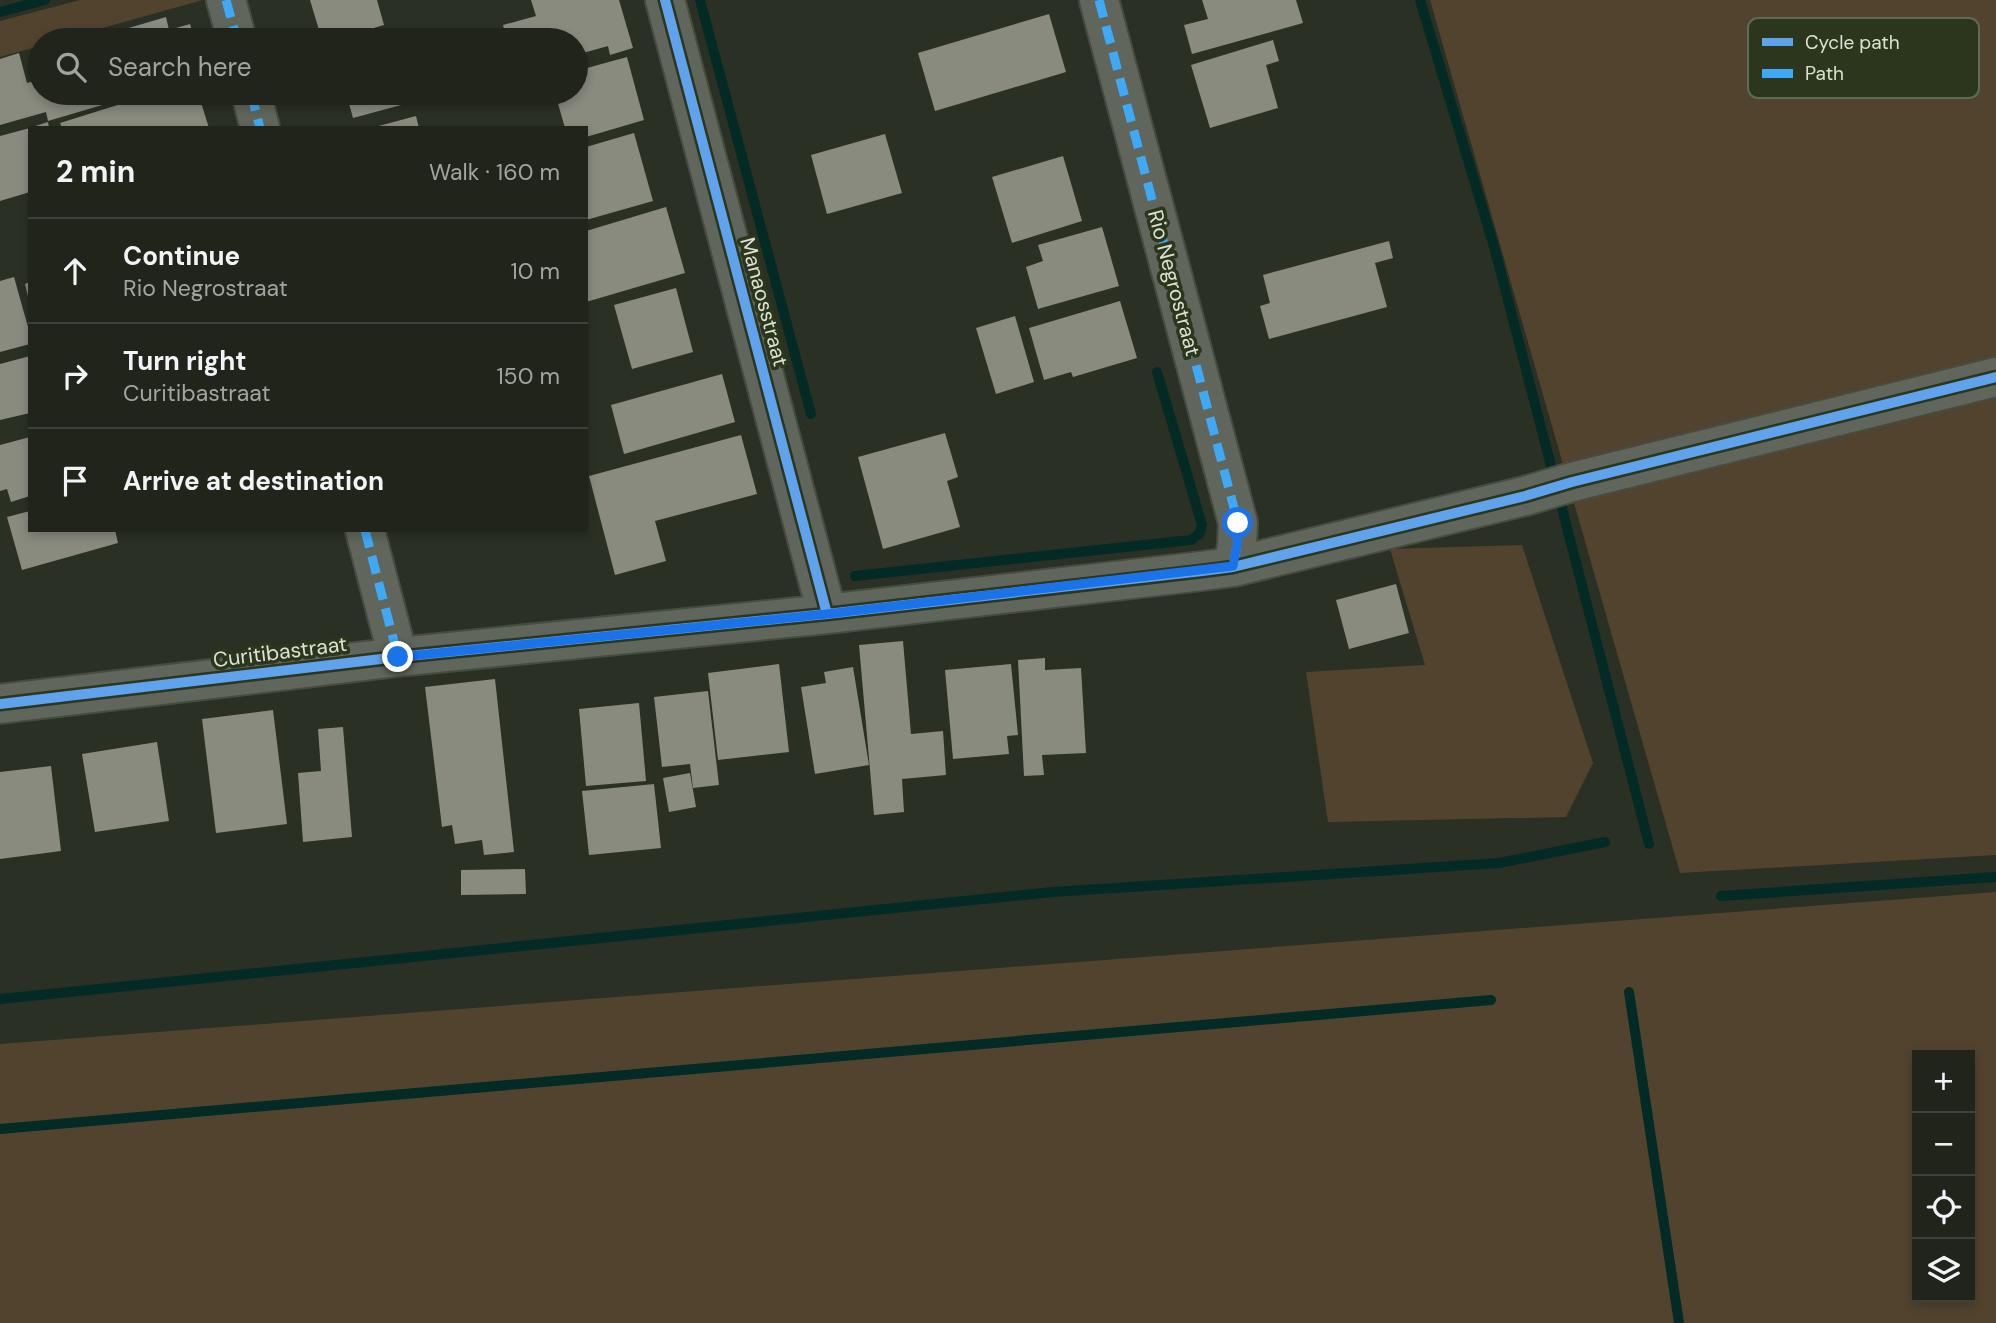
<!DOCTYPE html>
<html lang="en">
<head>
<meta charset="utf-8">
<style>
  body { margin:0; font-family:"DM Sans",sans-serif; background:#2d3027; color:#f1f3f6 }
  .controls { position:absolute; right:21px; bottom:21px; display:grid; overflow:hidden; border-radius:0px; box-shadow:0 4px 10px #0003 }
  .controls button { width:63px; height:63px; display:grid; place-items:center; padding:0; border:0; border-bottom:2px solid #3d4139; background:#20241a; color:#f1f3f6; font:35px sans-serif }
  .stop { position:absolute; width:21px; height:21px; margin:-16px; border:5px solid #1a73e8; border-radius:50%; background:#fff }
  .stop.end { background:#1a73e8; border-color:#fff; box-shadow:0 2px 7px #0008 }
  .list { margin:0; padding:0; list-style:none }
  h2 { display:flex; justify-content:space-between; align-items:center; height:91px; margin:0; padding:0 28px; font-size:30px }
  h2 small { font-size:23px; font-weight:400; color:#a2a4a2 }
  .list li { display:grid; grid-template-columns:46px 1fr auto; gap:21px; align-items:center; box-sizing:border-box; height:105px; padding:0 28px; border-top:2px solid #3d4139 }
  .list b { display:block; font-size:26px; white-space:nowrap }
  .list p { margin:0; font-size:23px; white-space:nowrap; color:#a2a4a2 }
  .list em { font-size:23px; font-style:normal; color:#a2a4a2 }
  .icon { flex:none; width:38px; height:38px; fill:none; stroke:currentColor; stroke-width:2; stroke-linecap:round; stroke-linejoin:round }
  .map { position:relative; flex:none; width:1996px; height:1323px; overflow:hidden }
  .search { position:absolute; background:#20241a; box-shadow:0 4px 10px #0003; left:28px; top:28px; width:560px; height:77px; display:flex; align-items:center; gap:18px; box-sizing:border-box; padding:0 24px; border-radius:38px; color:#a2a4a2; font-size:26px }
  .panel { position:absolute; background:#20241a; box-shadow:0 4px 10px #0003; left:28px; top:126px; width:560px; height:406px; border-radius:0px }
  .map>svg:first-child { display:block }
  .green { fill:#52432f; fill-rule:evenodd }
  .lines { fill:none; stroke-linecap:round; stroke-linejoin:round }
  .stream { stroke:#042a26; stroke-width:10 }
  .building { fill:#898b7f }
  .minor-casing { stroke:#474c40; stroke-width:42 }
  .minor { stroke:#61665c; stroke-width:38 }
  .quiet { stroke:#3fa9f5; stroke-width:9; stroke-dasharray:18 9; stroke-linecap:butt }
  .cycleway-casing { stroke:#2b361d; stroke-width:15 }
  .cycleway { stroke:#60a3ed; stroke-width:10 }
  .route { stroke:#1a73e8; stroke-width:9 }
  .labels { text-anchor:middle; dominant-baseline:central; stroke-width:7; stroke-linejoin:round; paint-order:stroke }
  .street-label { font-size:21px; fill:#dbe2d3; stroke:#2b361d }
  .key { fill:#2b361d; stroke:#606a54; stroke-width:2 }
  .key-label { font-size:19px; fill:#dbe2d3 }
</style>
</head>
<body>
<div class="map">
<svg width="1996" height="1323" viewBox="0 0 1996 1323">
  <rect width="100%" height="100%" fill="#2a3023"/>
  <!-- green -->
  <path class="green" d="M80 0H203L59 40H40V46L0 57V21Z
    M1430 0H1996V855L1680 873Z
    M1522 545 1593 763 1566 817 1328 822 1306 672 1425 665 1390 549Z
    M1996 892V1323H0V1044ZM1970 1055V1297H1917V1055Z"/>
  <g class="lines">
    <!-- stream -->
    <path class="stream" d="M700 0 811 414
      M1420 0 1495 250 1649 844
      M0 12 45 0
      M855 576 1191 540 1200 533 1202 525 1157 372
      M1721 896 1996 877
      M1629 992 1679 1323
      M0 999 1053 892 1499 863 1605 842
      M0 1129 1491 1000"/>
  </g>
  <!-- building -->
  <path class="building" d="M310 0H377L384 25 332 40H322Z
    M531 0H619L633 48 610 55 608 46 576 55V40H507L503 25 536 16Z
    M1202 0H1296L1303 23 1192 54 1184 25 1208 19Z
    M1049 14 1066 72 935 111 918 53Z
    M166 17 169 30 190 24 195 40H88Z
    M399 35 400 40H384V39Z
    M1273 40 1279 61 1266 65 1278 108 1210 128 1191 65Z
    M19 53 27 83 37 80 30 56 40 53V93H143L48 121 46 112 0 125V59Z
    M627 57 644 120 586 137V128H565L555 93H576V71Z
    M156 93H198L209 128H62L60 123Z
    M346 93H442V94L353 118Z
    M416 116 419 128H375V127Z
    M48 122 49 128H32V127Z
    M30 128V192L0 201V136Z
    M634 133 653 201 586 220V147Z
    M885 134 902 193 827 214 811 155Z
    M1063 156 1082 221 1012 243 992 177Z
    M666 207 685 273 586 302V231Z
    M1102 227 1119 286 1038 309 1026 267 1043 261 1038 245Z
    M1389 241 1393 258 1375 263 1387 307 1269 339 1260 306 1270 303 1263 275Z
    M14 277 30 334V344L0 352V281Z
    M30 282V300H29L25 284Z
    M676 288 693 352 632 369 614 305Z
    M1120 301 1137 358 1073 377 1071 372 1044 380 1029 328Z
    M1015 316 1034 382 996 394 976 328Z
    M30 356V413L0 420V364Z
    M722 374 735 422 624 454 611 405Z
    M945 433 958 477 947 481 960 527 883 549 858 457Z
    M741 435 757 494 655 521 666 561 615 575 589 476Z
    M30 437V496L11 502 7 489 0 491V445Z
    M30 511V530H115L118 543 22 570 7 517Z
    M1396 584 1409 633 1349 649 1336 600Z
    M903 641 911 734 943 731 946 775 902 779 904 812 874 815 859 645Z
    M1045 658V670L1081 668 1086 753 1042 755 1044 775 1024 776 1018 660Z
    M779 664 789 752 718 760 708 673Z
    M1011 664 1018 735 1007 736 1009 754 953 759 945 670Z
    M853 667 869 765 815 774 801 687 826 683 824 672Z
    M495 679 514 852 484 855 482 840 455 844 452 825 442 827 425 687Z
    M708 691 719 785 693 788 690 764 662 767 654 697Z
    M639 703 646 781 586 786 579 709Z
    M273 710 287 824 216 833 202 719Z
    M343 727 352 837 303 842 298 773 321 771 318 729Z
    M157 742 169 821 95 832 82 754Z
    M51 766 61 851 0 859V772Z
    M690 773 696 807 669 812 663 778Z
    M654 784 661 848 589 855 582 791Z
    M525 869 526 894 461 895V870Z"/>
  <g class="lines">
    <defs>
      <path id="minor" d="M226 0 237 40
        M665 0 827 614
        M1099 0 1238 523 1237 545 1233 567
        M251 93 260 128
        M365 530 398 657
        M0 704 398 657 827 614 1202 571 1233 567 1525 496 1572 482 1996 377"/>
    </defs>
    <!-- minor casing -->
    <use href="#minor" class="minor-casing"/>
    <!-- minor -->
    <use href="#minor" class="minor"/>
    <!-- quiet -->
    <path class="quiet" d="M226 0 237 40
      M1099 0 1238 523 1237 545 1233 567
      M251 93 260 128
      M365 530 398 657"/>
    <defs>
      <path id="cycleway" d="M665 0 827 614
        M0 704 398 657 827 614 1202 571 1233 567 1525 496 1572 482 1996 377"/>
    </defs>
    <!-- cycleway casing -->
    <use href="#cycleway" class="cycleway-casing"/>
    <!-- cycleway -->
    <use href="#cycleway" class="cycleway"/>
  </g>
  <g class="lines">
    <!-- route -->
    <path class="route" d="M398 657 827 614 1233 566 1237 545 1238 523"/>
  </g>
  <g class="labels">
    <!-- street labels -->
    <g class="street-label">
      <text transform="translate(1174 283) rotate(75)">Rio Negrostraat</text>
      <text transform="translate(764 302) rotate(75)">Manaosstraat</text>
      <text transform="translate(280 652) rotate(-7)">Curitibastraat</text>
    </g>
  </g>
  <!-- legend -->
  <rect x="1748" y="18" width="231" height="80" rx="10" class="key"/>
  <rect x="1762" y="38" width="31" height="8" fill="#60a3ed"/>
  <rect x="1762" y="69" width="31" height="9" fill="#3fa9f5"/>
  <g class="key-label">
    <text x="1805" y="49">Cycle path</text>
    <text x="1805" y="80">Path</text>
  </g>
</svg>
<div class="controls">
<button>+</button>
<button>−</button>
<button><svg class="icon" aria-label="locate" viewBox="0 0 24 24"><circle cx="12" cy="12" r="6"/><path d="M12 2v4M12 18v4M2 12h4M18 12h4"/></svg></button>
<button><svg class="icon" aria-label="layers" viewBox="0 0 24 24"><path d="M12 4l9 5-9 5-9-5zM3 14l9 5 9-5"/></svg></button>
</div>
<div class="stop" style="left:1238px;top:523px"></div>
<div class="stop end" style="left:398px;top:657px"></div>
<div class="search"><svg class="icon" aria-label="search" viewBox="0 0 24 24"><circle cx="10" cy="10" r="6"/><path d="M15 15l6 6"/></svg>Search here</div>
<section class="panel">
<h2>2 min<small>Walk · 160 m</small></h2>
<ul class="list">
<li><svg class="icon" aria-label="ahead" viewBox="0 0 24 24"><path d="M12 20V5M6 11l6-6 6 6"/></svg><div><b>Continue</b><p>Rio Negrostraat</p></div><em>10 m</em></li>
<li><svg class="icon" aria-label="right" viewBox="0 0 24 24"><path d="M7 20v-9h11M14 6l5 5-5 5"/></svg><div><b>Turn right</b><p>Curitibastraat</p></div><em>150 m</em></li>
<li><svg class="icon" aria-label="arrive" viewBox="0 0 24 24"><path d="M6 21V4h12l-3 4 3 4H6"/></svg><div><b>Arrive at destination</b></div></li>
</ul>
</section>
</div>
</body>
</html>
